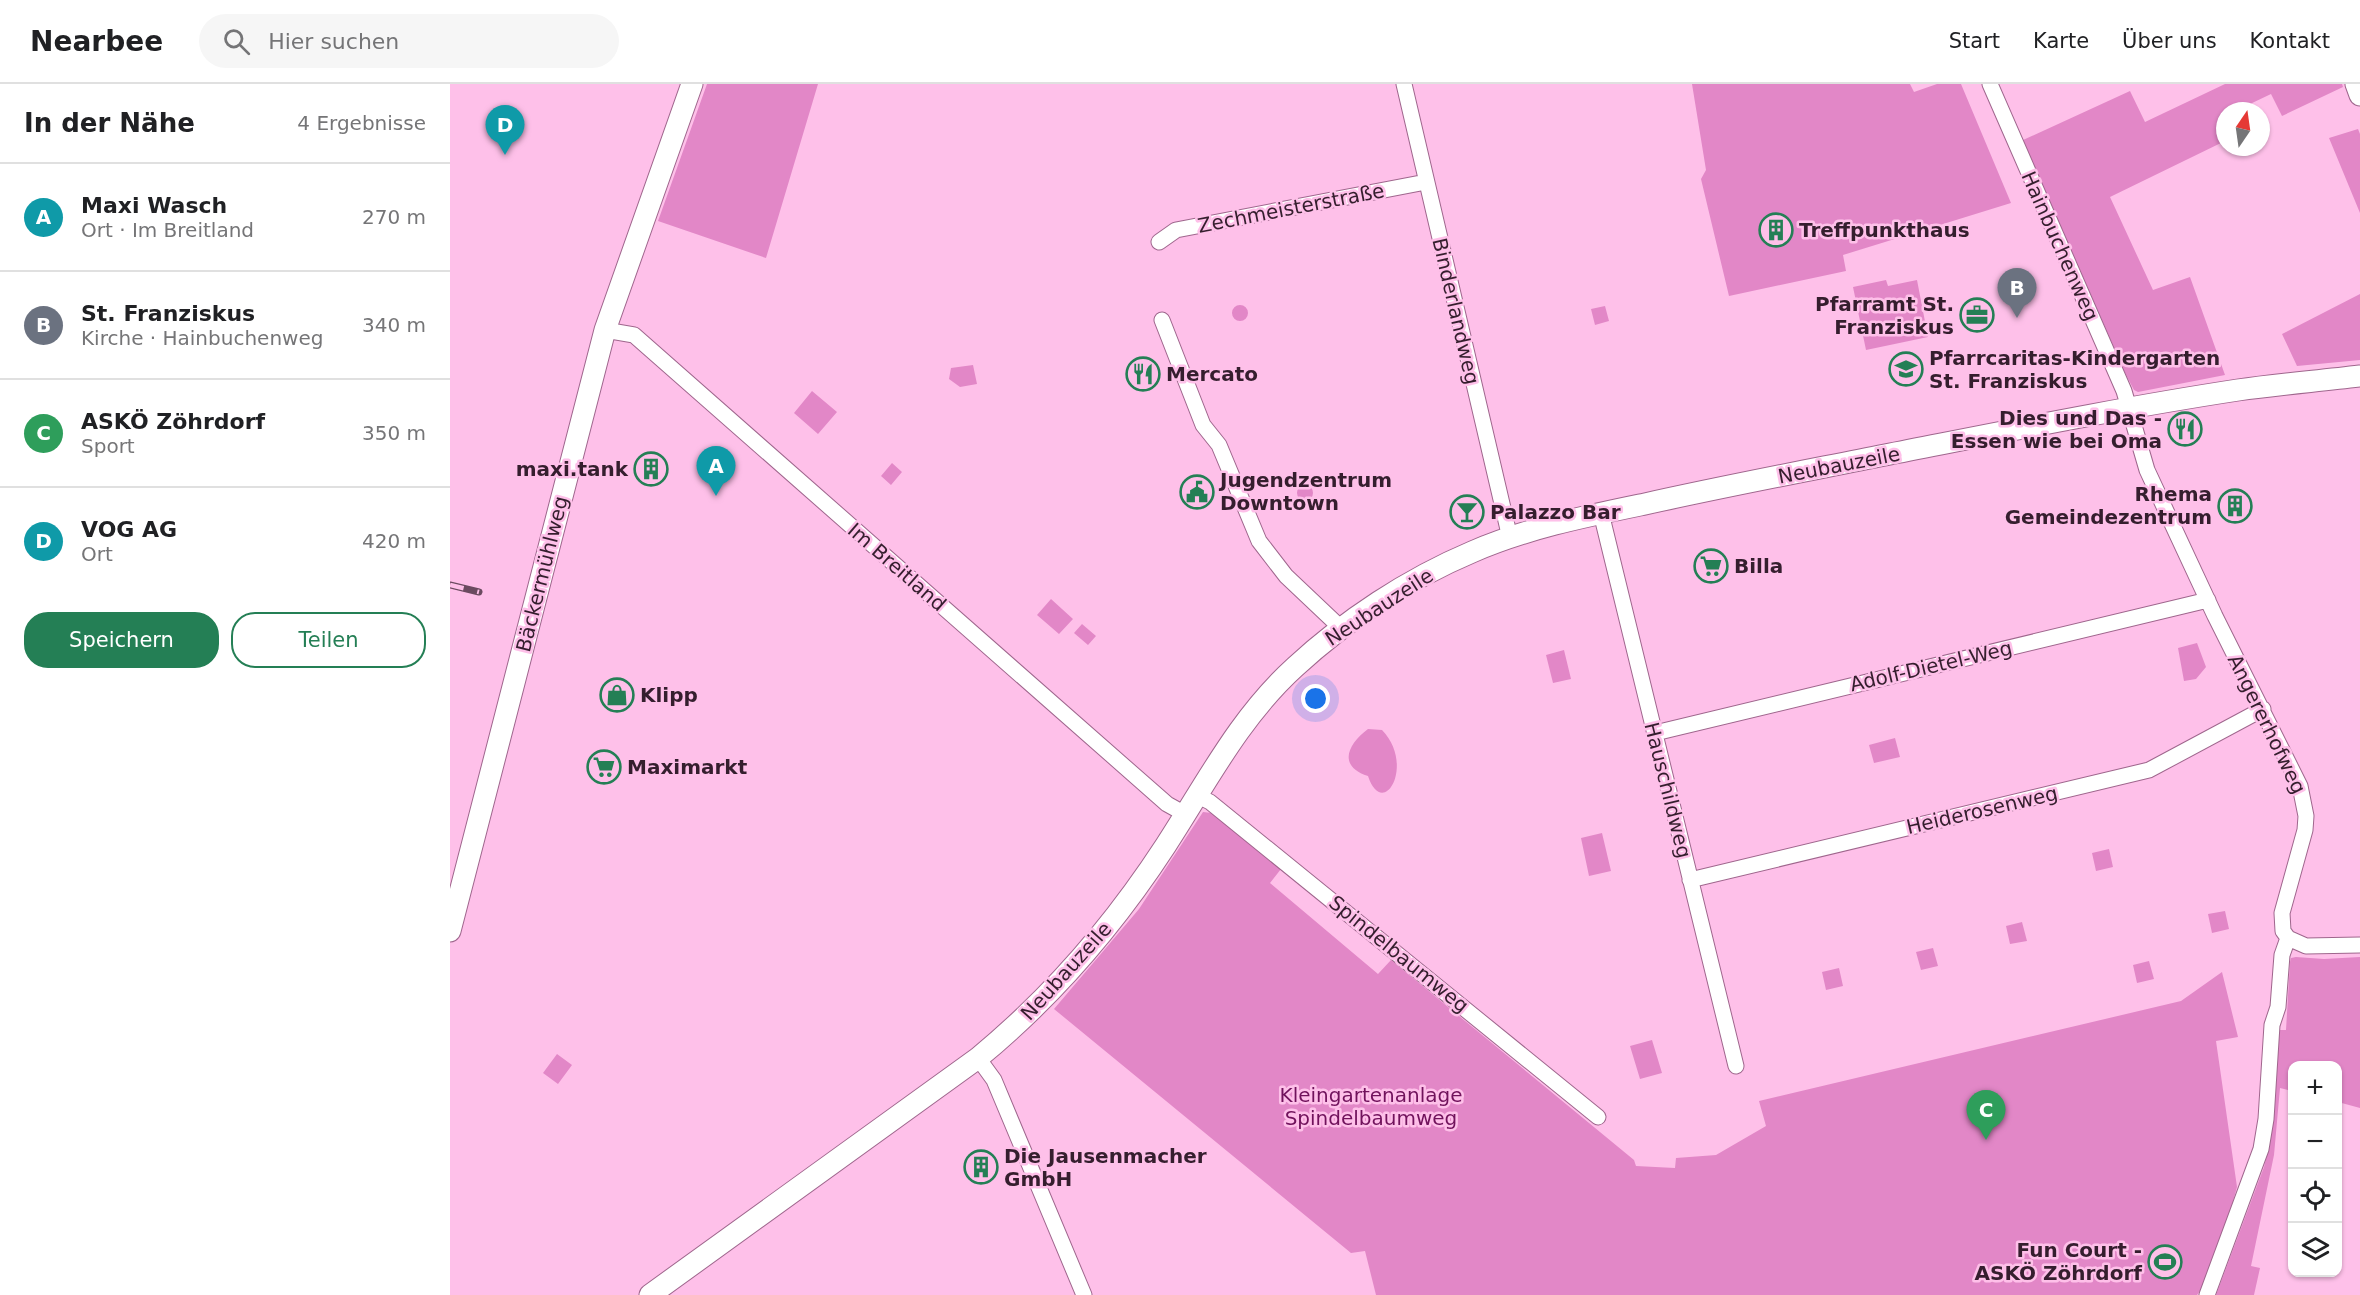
<!DOCTYPE html>
<html lang="de">
<head>
<meta charset="utf-8">
<style>
  body { margin:0; font-family:"DejaVu Sans",sans-serif; background:#f6f6f6; color:#202124 }
  .controls { position:absolute; right:18px; bottom:18px; display:grid; overflow:hidden; border-radius:12px; box-shadow:0 2px 4px #0004 }
  .controls button { width:54px; height:54px; display:grid; place-items:center; padding:0; border:0; border-bottom:2px solid #e0e0e0; background:#fff; color:#202124; font:30px sans-serif }
  .compass { position:absolute; left:1766px; top:18px; width:54px; height:54px; border-radius:50%; background:#fff; box-shadow:0 2px 4px #0004; rotate:13deg }
  .you { position:absolute; left:866px; top:615px; width:21px; height:21px; margin:-15px; border:4px solid #fff; border-radius:50%; background:#1a73e8; box-shadow:0 0 0 9px #1a73e833 }
  .badge { display:grid; place-items:center; width:39px; height:39px; border-radius:50%; background:#247f55; color:#fff; font-size:20px; font-weight:700 }
  .pin { position:absolute; translate:-50% -50px; filter:drop-shadow(0 2px 3px #0008) }
  .pin::after { content:''; position:absolute; top:32px; width:21px; height:18px; background:inherit; clip-path:polygon(0 0,100% 0,50% 100%) }
  .list { margin:0; padding:0; list-style:none }
  h2 { display:flex; justify-content:space-between; align-items:center; height:78px; margin:0; padding:0 24px; font-size:26px }
  h2 small { font-size:20px; font-weight:400; color:#757577 }
  .list li { display:grid; grid-template-columns:39px 1fr auto; gap:18px; align-items:center; box-sizing:border-box; height:108px; padding:0 24px; border-top:2px solid #e0e0e0 }
  .list b { display:block; font-size:22px; white-space:nowrap }
  .list p { margin:0; font-size:20px; white-space:nowrap; color:#757577 }
  .list em { font-size:20px; font-style:normal; color:#757577 }
  .actions { display:flex; gap:12px; padding:18px 24px }
  .actions a { flex:1; padding:14px 0; border:2px solid #247f55; border-radius:24px; text-align:center; font-size:21px; color:#247f55 }
  .actions .main { background:#247f55; color:#fff }
  .icon { flex:none; width:33px; height:33px; fill:none; stroke:currentColor; stroke-width:2; stroke-linecap:round; stroke-linejoin:round }
  .map { position:relative; flex:none; width:1910px; height:1211px; overflow:hidden }
  header { display:flex; align-items:center; gap:36px; box-sizing:border-box; height:84px; padding:0 30px; background:#fff; border-bottom:2px solid #e0e0e0 }
  header strong { font-size:28px }
  nav { display:flex; gap:33px; margin-inline-start:auto; font-size:21px }
  .search { width:420px; height:54px; background:#f6f6f6; display:flex; align-items:center; gap:15px; box-sizing:border-box; padding:0 21px; border-radius:33px; color:#757577; font-size:22px }
  main { display:flex }
  aside { flex:1; background:#fff }
  .map>svg:first-child { display:block }
  .green { fill:#e287c7 }
  .lines { fill:none; stroke-linecap:round; stroke-linejoin:round }
  .street-casing { stroke:#9f668d; stroke-width:17 }
  .secondary-casing { stroke:#9f668d; stroke-width:23 }
  .street { stroke:#fff; stroke-width:15 }
  .secondary { stroke:#fff; stroke-width:21 }
  .rail-casing { stroke:#6b4a60; stroke-width:7 }
  .rail { stroke:#fec0e9; stroke-width:4.5; stroke-dasharray:14; stroke-linecap:butt }
  .labels { text-anchor:middle; dominant-baseline:central; stroke-width:5; stroke-linejoin:round; paint-order:stroke }
  .street-label { font-size:20px; fill:#351e2e; stroke:#fec0e9 }
  .poi-label { font-size:20px; font-weight:bold; fill:#351e2e; stroke:#fec0e9; text-anchor:start }
  .park-label { font-size:20px; fill:#71125c; stroke:#fec0e9 }
</style>
</head>
<body>
<header>
<strong>Nearbee</strong>
<div class="search"><svg class="icon" aria-label="search" viewBox="0 0 24 24"><circle cx="10" cy="10" r="6"/><path d="M15 15l6 6"/></svg>Hier suchen</div>
<nav><a>Start</a><a>Karte</a><a>Über uns</a><a>Kontakt</a></nav>
</header>
<main>
<aside>
<h2>In der Nähe<small>4 Ergebnisse</small></h2>
<ul class="list">
<li><span class="badge" style="background:#0f9aa8">A</span><div><b>Maxi Wasch</b><p>Ort · Im Breitland</p></div><em>270 m</em></li>
<li><span class="badge" style="background:#6b7280">B</span><div><b>St. Franziskus</b><p>Kirche · Hainbuchenweg</p></div><em>340 m</em></li>
<li><span class="badge" style="background:#2e9e5b">C</span><div><b>ASKÖ Zöhrdorf</b><p>Sport</p></div><em>350 m</em></li>
<li><span class="badge" style="background:#0f9aa8">D</span><div><b>VOG AG</b><p>Ort</p></div><em>420 m</em></li>
</ul>
<div class="actions"><a class="main">Speichern</a><a>Teilen</a></div>
</aside>
<div class="map">
<svg width="1910" height="1211" viewBox="0 0 1910 1211">
  <rect width="100%" height="100%" fill="#fec0e9"/>
  <!-- green -->
  <path class="green" d="M257 0H368L316 174 208 137Z
    M1242 0H1460L1464 8 1487 0H1511L1561 119 1393 171 1396 187 1279 212 1251 95 1256 86Z
    M1775 0H1892L1893 3 1832 32 1821 10 1800 20 1803 27H1775V57L1660 113 1703 206 1740 193 1775 291 1688 308 1684 306 1676 291 1573 56 1680 7 1695 38Z
    M1908 45 1910 50V129L1879 54Z
    M1436 196 1438 202 1467 196 1478 253 1416 266 1403 203Z
    M1910 210V276L1847 282 1832 250Z
    M782 229a8 8 0 1 1 16 0a8 8 0 1 1-16 0Z
    M1155 222 1159 237 1145 241 1141 225Z
    M523 281 527 300 510 303 499 295 501 284Z
    M362 307 387 328 368 350 344 329Z
    M442 379 452 388 441 401 431 392Z
    M847 409a8 8 0 1 1 16 0a8 8 0 1 1-16 0Z
    M601 515 623 535 609 550 587 531Z
    M632 540 646 552 638 561 624 549Z
    M1747 559 1756 583 1746 595 1734 597 1728 564Z
    M1114 566 1121 595 1103 599 1096 571Z
    M918 645 932 646C966 681 933 737 918 692 887 682 898 660 918 645Z
    M1445 654 1450 673 1424 679 1419 661Z
    M753 728 762 729 831 785 820 799 928 890 941 876 1184 1076 1186 1082 1225 1084 1226 1074 1266 1071 1316 1042 1309 1017 1731 917 1772 888 1788 953 1766 957 1787 1103 1775 1146 1752 1204 1747 1211H926L915 1167 901 1169 604 925 689 825Z
    M1152 749 1161 787 1139 792 1131 754Z
    M1659 765 1663 783 1646 787 1642 769Z
    M1775 827 1779 845 1762 849 1758 830Z
    M1572 838 1577 857 1560 860 1556 842Z
    M1483 864 1488 882 1471 886 1466 868Z
    M1846 873 1874 875 1910 873V1024L1888 1018V982H1842V1007L1830 1004 1824 1071 1801 1182 1810 1184 1804 1211H1766L1814 1083 1820 1059 1829 946H1836L1840 878 1841 874Z
    M1699 877 1704 895 1687 899 1683 881Z
    M1389 884 1393 902 1376 906 1372 888Z
    M1202 956 1212 989 1190 995 1180 962Z
    M107 970 122 981 108 1000 93 989Z"/>
  <g class="lines">
    <defs>
      <path id="street" d="M954 0 1060 454
        M1540 0 1674 307 1697 386 1765 532 1850 702 1856 732 1855 746 1832 829 1833 847 1838 854 1856 862 1910 861
        M709 158 726 146 976 98
        M712 236 753 341 769 361 809 457 836 492 892 545
        M155 246 184 251 717 720 735 730
        M1151 429 1286 982
        M1205 649 1758 516
        M746 711 760 718 1148 1033
        M1240 796 1699 686 1813 625
        M528 974 544 996 634 1211
        M1757 1211 1811 1065 1816 1035 1822 941 1828 923 1832 871 1838 854"/>
      <path id="secondary" d="M1906 0 1910 11
        M0 847 155 246 242 0
        M200 1211 528 974C602 913 664 841 716 761 757 698 789 634 845 583 896 536 958 495 1022 468 1077 444 1137 432 1195 420 1275 402 1355 387 1435 371 1553 348 1670 324 1788 306 1829 300 1870 297 1910 292"/>
    </defs>
    <!-- street casing -->
    <use href="#street" class="street-casing"/>
    <!-- secondary casing -->
    <use href="#secondary" class="secondary-casing"/>
    <!-- street -->
    <use href="#street" class="street"/>
    <!-- secondary -->
    <use href="#secondary" class="secondary"/>
    <defs>
      <path id="rail" d="M0 501 29 508"/>
    </defs>
    <!-- rail casing -->
    <use href="#rail" class="rail-casing"/>
    <!-- rail -->
    <use href="#rail" class="rail"/>
  </g>
  <!-- icons -->
  <defs>
    <symbol id="building-ring" viewBox="-11 -11 22 22"><circle r="9.5" fill="#fec0e9" stroke="#247f55" stroke-width="1.5"/><path d="M-4-6H4V6H1V3H-1V6H-4ZM-2.5-4.3h1.7v1.8h-1.7ZM.8-4.3h1.7v1.8H.8ZM-2.5-1h1.7V.8h-1.7ZM.8-1h1.7V.8H.8Z" fill="#247f55"/></symbol>
    <symbol id="office-ring" viewBox="-11 -11 22 22"><circle r="9.5" fill="#fec0e9" stroke="#247f55" stroke-width="1.5"/><path d="M-6-3h4V-5.5h4V-3h4V5H-6ZM-1-4.5V-3h2v-1.5ZM-6 0V1H6V0Z" fill="#247f55"/></symbol>
    <symbol id="school-ring" viewBox="-11 -11 22 22"><circle r="9.5" fill="#fec0e9" stroke="#247f55" stroke-width="1.5"/><path d="M0-5L7-2L0 1L-7-2ZM-4 1L0 2.5L4 1V4Q0 6-4 4Z" fill="#247f55"/></symbol>
    <symbol id="restaurant-ring" viewBox="-11 -11 22 22"><circle r="9.5" fill="#fec0e9" stroke="#247f55" stroke-width="1.5"/><path d="M-5-6h1v4h1v-4h1v4h1v-4h1v5L-1.5 .5V6h-2V.5L-5-1ZM5-6V6H3V1.5H1.5Q1.5-4 5-6Z" fill="#247f55"/></symbol>
    <symbol id="civic-ring" viewBox="-11 -11 22 22"><circle r="9.5" fill="#fec0e9" stroke="#247f55" stroke-width="1.5"/><path d="M-.6-6.5H3V-4.5H.6V-3L4-1V1h2V6H-6V1h2V-1L-.6-3ZM-1.2 2.5V6h2.4V2.5Z" fill="#247f55"/></symbol>
    <symbol id="bar-ring" viewBox="-11 -11 22 22"><circle r="9.5" fill="#fec0e9" stroke="#247f55" stroke-width="1.5"/><path d="M-6-5H6L.8 .8V4.5H3.5V6h-7V4.5H-.8V.8Z" fill="#247f55"/></symbol>
    <symbol id="supermarket-ring" viewBox="-11 -11 22 22"><circle r="9.5" fill="#fec0e9" stroke="#247f55" stroke-width="1.5"/><path d="M-6-5.5h2.5l.6 2H6L4.5 2H-2.5L-4.4-4H-6ZM-1.5 3.2a1.3 1.3 0 1 0 .1 0ZM3 3.2a1.3 1.3 0 1 0 .1 0Z" fill="#247f55"/></symbol>
    <symbol id="shop-ring" viewBox="-11 -11 22 22"><circle r="9.5" fill="#fec0e9" stroke="#247f55" stroke-width="1.5"/><path d="M-5-2.5h2.3a2.7 3.5 0 0 1 5.4 0H5L5.5 6h-11ZM-1.5-2.5h3a1.5 2.3 0 0 0-3 0Z" fill="#247f55"/></symbol>
    <symbol id="stadium-ring" viewBox="-11 -11 22 22"><circle r="9.5" fill="#fec0e9" stroke="#247f55" stroke-width="1.5"/><path d="M0-5a6.5 5 0 1 0 0 10a6.5 5 0 1 0 0-10ZM-3.5-1.8h7v3.6h-7Z" fill="#247f55"/></symbol>
  </defs>
  <g fill-rule="evenodd">
    <use href="#building-ring" x="1307" y="127" width="38" height="38"/>
    <use href="#office-ring" x="1508" y="212" width="38" height="38"/>
    <use href="#school-ring" x="1437" y="266" width="38" height="38"/>
    <use href="#restaurant-ring" x="674" y="271" width="38" height="38"/>
    <use href="#restaurant-ring" x="1716" y="326" width="38" height="38"/>
    <use href="#building-ring" x="182" y="366" width="38" height="38"/>
    <use href="#civic-ring" x="728" y="389" width="38" height="38"/>
    <use href="#building-ring" x="1766" y="403" width="38" height="38"/>
    <use href="#bar-ring" x="998" y="409" width="38" height="38"/>
    <use href="#supermarket-ring" x="1242" y="463" width="38" height="38"/>
    <use href="#shop-ring" x="148" y="592" width="38" height="38"/>
    <use href="#supermarket-ring" x="135" y="664" width="38" height="38"/>
    <use href="#building-ring" x="512" y="1064" width="38" height="38"/>
    <use href="#stadium-ring" x="1696" y="1159" width="38" height="38"/>
  </g>
  <g class="labels">
    <!-- street labels -->
    <g class="street-label">
      <text transform="translate(841 124) rotate(-11)">Zechmeisterstraße</text>
      <text transform="translate(1610 162) rotate(66)">Hainbuchenweg</text>
      <text transform="translate(1006 227) rotate(77)">Binderlandweg</text>
      <text transform="translate(1389 381) rotate(-11)">Neubauzeile</text>
      <text transform="translate(447 483) rotate(41)">Im Breitland</text>
      <text transform="translate(92 490) rotate(-76)">Bäckermühlweg</text>
      <text transform="translate(929 523) rotate(-33)">Neubauzeile</text>
      <text transform="translate(1481 582) rotate(-13)">Adolf-Dietel-Weg</text>
      <text transform="translate(1817 640) rotate(64)">Angererhofweg</text>
      <text transform="translate(1218 706) rotate(76)">Hauschildweg</text>
      <text transform="translate(1532 726) rotate(-13)">Heiderosenweg</text>
      <text transform="translate(949 870) rotate(39)">Spindelbaumweg</text>
      <text transform="translate(616 887) rotate(-48)">Neubauzeile</text>
    </g>
    <!-- poi labels -->
    <g class="poi-label">
      <text x="1349" y="146">Treffpunkthaus</text>
      <text x="1504" y="220" text-anchor="end">Pfarramt St.<tspan x="1504" dy="23">Franziskus</tspan></text>
      <text x="1479" y="274">Pfarrcaritas-Kindergarten<tspan x="1479" dy="23">St. Franziskus</tspan></text>
      <text x="716" y="290">Mercato</text>
      <text x="1712" y="334" text-anchor="end">Dies und Das -<tspan x="1712" dy="23">Essen wie bei Oma</tspan></text>
      <text x="178" y="385" text-anchor="end">maxi.tank</text>
      <text x="770" y="396">Jugendzentrum<tspan x="770" dy="23">Downtown</tspan></text>
      <text x="1762" y="410" text-anchor="end">Rhema<tspan x="1762" dy="23">Gemeindezentrum</tspan></text>
      <text x="1040" y="428">Palazzo Bar</text>
      <text x="1284" y="482">Billa</text>
      <text x="190" y="611">Klipp</text>
      <text x="177" y="683">Maximarkt</text>
      <text x="554" y="1072">Die Jausenmacher<tspan x="554" dy="23">GmbH</tspan></text>
      <text x="1692" y="1166" text-anchor="end">Fun Court -<tspan x="1692" dy="23">ASKÖ Zöhrdorf</tspan></text>
    </g>
    <!-- park labels -->
    <g class="park-label">
      <text x="921" y="1011">Kleingartenanlage<tspan x="921" dy="23">Spindelbaumweg</tspan></text>
    </g>
  </g>
</svg>
<div class="controls">
<button>+</button>
<button>−</button>
<button><svg class="icon" aria-label="locate" viewBox="0 0 24 24"><circle cx="12" cy="12" r="6"/><path d="M12 2v4M12 18v4M2 12h4M18 12h4"/></svg></button>
<button><svg class="icon" aria-label="layers" viewBox="0 0 24 24"><path d="M12 4l9 5-9 5-9-5zM3 14l9 5 9-5"/></svg></button>
</div>
<svg class="compass" viewBox="-18 -18 36 36"><path d="M0-13l5 13h-10z" fill="#e53935"/><path d="M0 13l5-13h-10z" fill="#757577"/></svg>
<div class="you"></div>
<div class="pin badge" style="left:266px;top:412px;background:#0f9aa8">A</div>
<div class="pin badge" style="left:1567px;top:234px;background:#6b7280">B</div>
<div class="pin badge" style="left:1536px;top:1056px;background:#2e9e5b">C</div>
<div class="pin badge" style="left:55px;top:71px;background:#0f9aa8">D</div>
</div>
</main>
</body>
</html>
